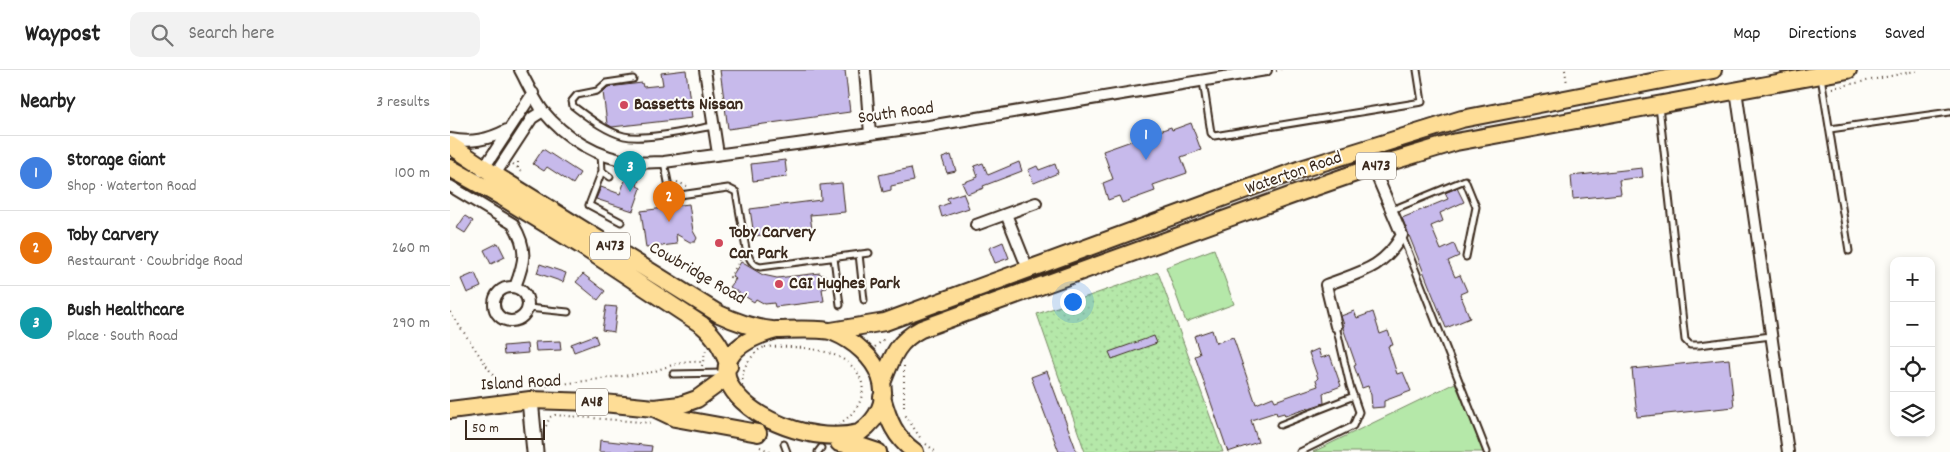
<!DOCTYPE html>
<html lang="en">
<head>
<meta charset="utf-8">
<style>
  body { margin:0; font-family:Dekko,sans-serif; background:#f2f2f2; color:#222 }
  .controls { position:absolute; right:15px; bottom:15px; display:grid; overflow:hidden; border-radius:10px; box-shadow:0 2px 8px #0003 }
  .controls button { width:45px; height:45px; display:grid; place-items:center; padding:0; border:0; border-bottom:1px solid #e0e0e0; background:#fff; color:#222; font:25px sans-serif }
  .scale { position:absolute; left:15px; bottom:12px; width:80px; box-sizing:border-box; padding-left:5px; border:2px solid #3b2a1e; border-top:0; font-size:14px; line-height:18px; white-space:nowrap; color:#3b2a1e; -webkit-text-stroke:4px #fdfcf7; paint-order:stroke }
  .you { position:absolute; left:622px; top:231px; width:18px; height:18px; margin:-12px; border:4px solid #fff; border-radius:50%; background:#1a73e8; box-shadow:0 0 0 8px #1a73e833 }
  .badge { display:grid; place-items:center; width:32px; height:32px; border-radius:50%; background:#2563eb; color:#fff; font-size:16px; font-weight:700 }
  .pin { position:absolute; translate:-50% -41px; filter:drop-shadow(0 1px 2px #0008) }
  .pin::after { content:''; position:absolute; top:26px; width:18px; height:15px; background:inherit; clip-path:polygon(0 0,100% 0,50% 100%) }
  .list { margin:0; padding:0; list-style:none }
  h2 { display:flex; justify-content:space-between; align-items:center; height:65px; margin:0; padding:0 20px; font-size:21px }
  h2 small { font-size:16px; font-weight:400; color:#767676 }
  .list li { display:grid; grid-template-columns:32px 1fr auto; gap:15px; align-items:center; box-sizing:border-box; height:75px; padding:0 20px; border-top:1px solid #e0e0e0 }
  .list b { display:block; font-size:19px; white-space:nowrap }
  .list p { margin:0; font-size:16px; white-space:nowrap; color:#767676 }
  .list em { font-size:16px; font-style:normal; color:#767676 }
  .icon { flex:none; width:28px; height:28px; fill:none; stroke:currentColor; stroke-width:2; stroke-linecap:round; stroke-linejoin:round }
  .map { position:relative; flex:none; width:1500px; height:382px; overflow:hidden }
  header { display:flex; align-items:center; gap:30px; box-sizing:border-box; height:70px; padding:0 25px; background:#fff; border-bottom:1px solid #e0e0e0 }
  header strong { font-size:24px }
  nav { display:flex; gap:28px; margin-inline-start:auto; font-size:18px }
  .search { width:350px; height:45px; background:#f2f2f2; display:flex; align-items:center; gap:12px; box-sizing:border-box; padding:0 18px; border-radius:10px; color:#767676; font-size:19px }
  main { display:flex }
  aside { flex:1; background:#fff }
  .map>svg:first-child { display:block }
  .grass { fill:#b5e8a9; stroke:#788964 }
  .park { fill:url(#park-dots); stroke:#788964 }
  .building { fill:#c7baeb; stroke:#3b2a1e }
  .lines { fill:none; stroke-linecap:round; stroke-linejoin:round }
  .lane-casing { stroke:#3b2a1e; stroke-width:9 }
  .street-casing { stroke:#3b2a1e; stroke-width:14 }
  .secondary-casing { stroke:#3b2a1e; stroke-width:19 }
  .primary-casing { stroke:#3b2a1e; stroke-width:20 }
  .path { stroke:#3b2a1e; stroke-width:2; stroke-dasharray:1 4; stroke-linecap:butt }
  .lane { stroke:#fdfcf7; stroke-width:5 }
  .street { stroke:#fdfcf7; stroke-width:10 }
  .secondary { stroke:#fdfcf7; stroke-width:15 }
  .primary { stroke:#fedd96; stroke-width:16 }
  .poi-dot { fill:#d1495b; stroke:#fdfcf7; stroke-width:2 }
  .labels { text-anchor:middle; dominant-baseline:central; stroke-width:4; stroke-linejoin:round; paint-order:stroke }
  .shield { fill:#fdfcf7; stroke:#75695f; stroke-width:1 }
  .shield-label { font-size:16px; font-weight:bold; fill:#3b2a1e }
  .poi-label { font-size:18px; font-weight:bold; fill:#3b2a1e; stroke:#fdfcf7; text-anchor:start }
  .street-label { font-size:18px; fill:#3b2a1e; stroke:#fdfcf7 }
</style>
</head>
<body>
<header>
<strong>Waypost</strong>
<div class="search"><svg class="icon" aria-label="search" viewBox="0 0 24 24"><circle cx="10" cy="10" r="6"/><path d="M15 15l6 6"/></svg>Search here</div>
<nav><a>Map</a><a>Directions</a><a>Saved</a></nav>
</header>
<main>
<aside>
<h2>Nearby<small>3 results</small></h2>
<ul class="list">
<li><span class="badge" style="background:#3f7fe0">1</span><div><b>Storage Giant</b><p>Shop · Waterton Road</p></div><em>100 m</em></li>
<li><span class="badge" style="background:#e8710a">2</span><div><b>Toby Carvery</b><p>Restaurant · Cowbridge Road</p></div><em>260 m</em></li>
<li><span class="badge" style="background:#0f9aa8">3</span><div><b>Bush Healthcare</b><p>Place · South Road</p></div><em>290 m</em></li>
</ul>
</aside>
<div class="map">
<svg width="1500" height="382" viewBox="0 0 1500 382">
  <defs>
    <pattern id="park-dots" width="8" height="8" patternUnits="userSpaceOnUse" patternTransform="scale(1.25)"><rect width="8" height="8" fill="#b5e8a9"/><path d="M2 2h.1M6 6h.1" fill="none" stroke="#9dc791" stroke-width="1.8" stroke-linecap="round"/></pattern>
  </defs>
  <rect width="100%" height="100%" fill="#fdfcf7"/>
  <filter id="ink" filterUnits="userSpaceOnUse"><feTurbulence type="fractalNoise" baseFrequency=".02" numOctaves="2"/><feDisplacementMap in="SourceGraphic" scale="10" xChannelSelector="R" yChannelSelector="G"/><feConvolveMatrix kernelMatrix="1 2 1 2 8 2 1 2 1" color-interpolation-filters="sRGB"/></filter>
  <g filter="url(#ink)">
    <!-- grass -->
    <path class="grass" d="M764 179 784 234 736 252 716 197Z
      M1005 313 1034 382H863Z"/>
    <!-- park -->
    <path class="park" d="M708 202 773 382H635L587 244Z"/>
    <!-- building -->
    <path class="building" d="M236 0 242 48 162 57 157 54 153 22 158 17 192 13 193 17 213 15 211 3Z
      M270 0H395L400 42 278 59Z
      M741 53 751 80 731 87 737 103 703 115 705 121 672 133 669 126 658 130 653 113 663 109 653 81 721 57 722 60Z
      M93 79 130 103 123 114 97 97 94 101 83 94Z
      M501 85 506 101 497 103 492 88Z
      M335 90 337 107 303 111 301 94Z
      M569 92 572 101 533 116 534 118 517 124 512 113 528 107 524 96 533 93 538 105Z
      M605 94 608 103 584 113 578 100 587 96 589 100Z
      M461 98 464 111 441 116V120L433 122 429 105Z
      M1192 98 1193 107 1169 110 1171 124 1123 129 1121 106Z
      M177 105 189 109 187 116 191 118 183 141 146 129 151 117 170 124Z
      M392 113 395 142 360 145 362 159 304 166 300 139 371 130 370 115Z
      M1007 118 1014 132 990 143 993 151 981 156 991 180 1004 174 1009 186 998 191 1005 207 1010 205 1017 221 1010 224 1020 248 996 258 952 148 998 129 995 123Z
      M513 123 519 138 492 147 489 137 499 133 497 128Z
      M223 134V136L239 134 243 161 247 168 245 172H240L226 164 227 174 196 178 191 141 214 138V135Z
      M15 146 23 151 15 163 7 158Z
      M553 172 559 188 545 193 539 178Z
      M48 173 55 187 41 194 34 180Z
      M291 192 313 205 327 208 370 203V205H375L377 218 372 219 374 231 325 237 324 233 315 234 306 229 304 232 280 217 286 209 282 206Z
      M90 194 116 203 113 212 87 203Z
      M25 203 31 217 17 223 11 209Z
      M133 204 155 221 148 230 126 212Z
      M156 236 167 237 164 262 152 260Z
      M904 241 907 248 923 242 930 264 938 261 943 275 938 276 947 304 953 302 961 321 934 331V337L922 338 921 325 918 316 912 318 904 296 906 295 893 258 894 255 891 246Z
      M762 260 766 273 783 267 806 334 823 327 825 331 868 316 866 310 868 308 859 283 868 279 871 288 880 285 891 316 873 323 874 333 835 346 834 343 827 345 826 342 801 350 808 372 778 382 745 286 750 284 744 266Z
      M145 265 148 273 124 282 121 274Z
      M704 266 707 273 662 289 659 282Z
      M110 271 111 280 86 281 85 272Z
      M77 274 78 283 54 285 53 276Z
      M1279 289 1284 337 1187 347 1182 299Z
      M597 301 627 382H609L581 307Z
      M150 370 202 376 201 382H149Z"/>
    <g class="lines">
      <defs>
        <path id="lane" d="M1371 7 1399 181
          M183 9 156 13 147 21 127 25 122 31 123 36C139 48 155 61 174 66 194 71 241 60 263 56
          M753 11 761 63 764 66 972 32 967 0
          M1209 36 1235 270 1240 275H1249L1321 266
          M1380 59 1500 42
          M151 84 152 101 139 135 171 152
          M214 92 219 117 230 125 278 118 286 122 296 179C299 187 301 195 310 197L419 183
          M152 101 160 107
          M942 140 1015 110 1026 137 1016 187
          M952 166 1037 382
          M409 184 414 230
          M384 188 390 235
          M78 238 118 242
          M223 304 273 303
          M830 355 904 326
          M334 374 337 382
          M368 382 371 378
          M850 382 903 356 909 342 900 316 886 256"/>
        <path id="street" d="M70 0C77 13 84 29 93 41 115 68 148 88 183 92 193 93 204 92 214 92L479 56 816 0
          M255 0 268 84
          M415 0 420 64
          M1286 20 1338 382
          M0 69C21 73 38 70 57 60
          M32 101 83 23
          M42 109 82 48 93 41
          M0 116 63 154C78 179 75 191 65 217
          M526 155 556 144
          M578 199 556 144 586 133
          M44 234a17 17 0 1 1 34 0a17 17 0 1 1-34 0Z
          M886 256 876 215C910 202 933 199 952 165L923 97"/>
        <path id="secondary" d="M80 330 85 382"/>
        <path id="primary" d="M0 75 45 105 269 244C286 252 303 258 322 260
          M0 98 52 127 135 178 252 255C266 267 272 278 279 296
          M326 260C339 260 373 258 383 262 427 280 456 329 409 363 327 382 208 293 326 260Z
          M381 261 435 252 851 99 1012 49 1263 0
          M432 313C442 288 446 272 471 259L848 123 923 97 1006 72 1398 0
          M432 327C438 349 445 368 465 382
          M204 338 225 348 308 363
          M0 340 80 330 143 332 204 338 230 335 247 329 277 307
          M389 373 410 376 428 382"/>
      </defs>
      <!-- lane casing -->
      <use href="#lane" class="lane-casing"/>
      <!-- street casing -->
      <use href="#street" class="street-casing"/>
      <!-- secondary casing -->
      <use href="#secondary" class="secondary-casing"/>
      <!-- primary casing -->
      <use href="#primary" class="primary-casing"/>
      <!-- path -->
      <path class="path" d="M1115 0 1117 14
        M826 1 831 0
        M1382 18 1470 0
        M63 94 68 98 73 105
        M68 98V88
        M227 112 237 116
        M285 210 280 207 290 190 292 191
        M0 242 53 320
        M315 277C338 276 374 277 394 290 431 314 407 352 372 361 357 364 341 362 327 356 304 344 279 312 301 288 305 283 308 279 315 277Z
        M425 277 433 270H437
        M252 296 256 279
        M454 296V343L471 369
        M97 316 203 302C219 295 234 291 252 292
        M96 356 100 347 105 345 203 353
        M476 374 486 382
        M310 377 321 382"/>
      <!-- lane -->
      <use href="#lane" class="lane"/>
      <!-- street -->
      <use href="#street" class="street"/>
      <!-- secondary -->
      <use href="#secondary" class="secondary"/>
      <!-- primary -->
      <use href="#primary" class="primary"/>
    </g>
  </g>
  <!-- markers -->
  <g class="poi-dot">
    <circle cx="174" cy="35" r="5"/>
    <circle cx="269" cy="173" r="5"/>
    <circle cx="329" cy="214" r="5"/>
  </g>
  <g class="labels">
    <!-- shield labels -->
    <g class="shield">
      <rect x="906" y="82.5" width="40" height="27" rx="4"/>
      <rect x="140" y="162.5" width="40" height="27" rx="4"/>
      <rect x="126" y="318.5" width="32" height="27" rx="4"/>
    </g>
    <g class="shield-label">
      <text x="926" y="96">A473</text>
      <text x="160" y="176">A473</text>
      <text x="142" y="332">A48</text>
    </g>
    <!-- poi labels -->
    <g class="poi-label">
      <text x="184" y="35">Bassetts Nissan</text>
      <text x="279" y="163">Toby Carvery<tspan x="279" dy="21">Car Park</tspan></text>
      <text x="339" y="214">CGI Hughes Park</text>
    </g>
    <!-- street labels -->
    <g class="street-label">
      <text transform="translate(446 44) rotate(-8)">South Road</text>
      <text transform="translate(844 104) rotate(-19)">Waterton Road</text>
      <text transform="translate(247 204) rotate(30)">Cowbridge Road</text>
      <text transform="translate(71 314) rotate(-3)">Island Road</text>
    </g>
  </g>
</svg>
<div class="controls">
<button>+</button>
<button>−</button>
<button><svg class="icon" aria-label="locate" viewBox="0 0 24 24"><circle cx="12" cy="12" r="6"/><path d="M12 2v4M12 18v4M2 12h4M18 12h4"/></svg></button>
<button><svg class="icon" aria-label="layers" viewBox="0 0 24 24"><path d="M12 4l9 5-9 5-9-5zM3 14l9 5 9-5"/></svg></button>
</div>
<div class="scale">50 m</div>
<div class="you"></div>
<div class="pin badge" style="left:696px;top:90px;background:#3f7fe0">1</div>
<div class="pin badge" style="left:219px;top:152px;background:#e8710a">2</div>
<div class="pin badge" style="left:180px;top:122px;background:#0f9aa8">3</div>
</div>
</main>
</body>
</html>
